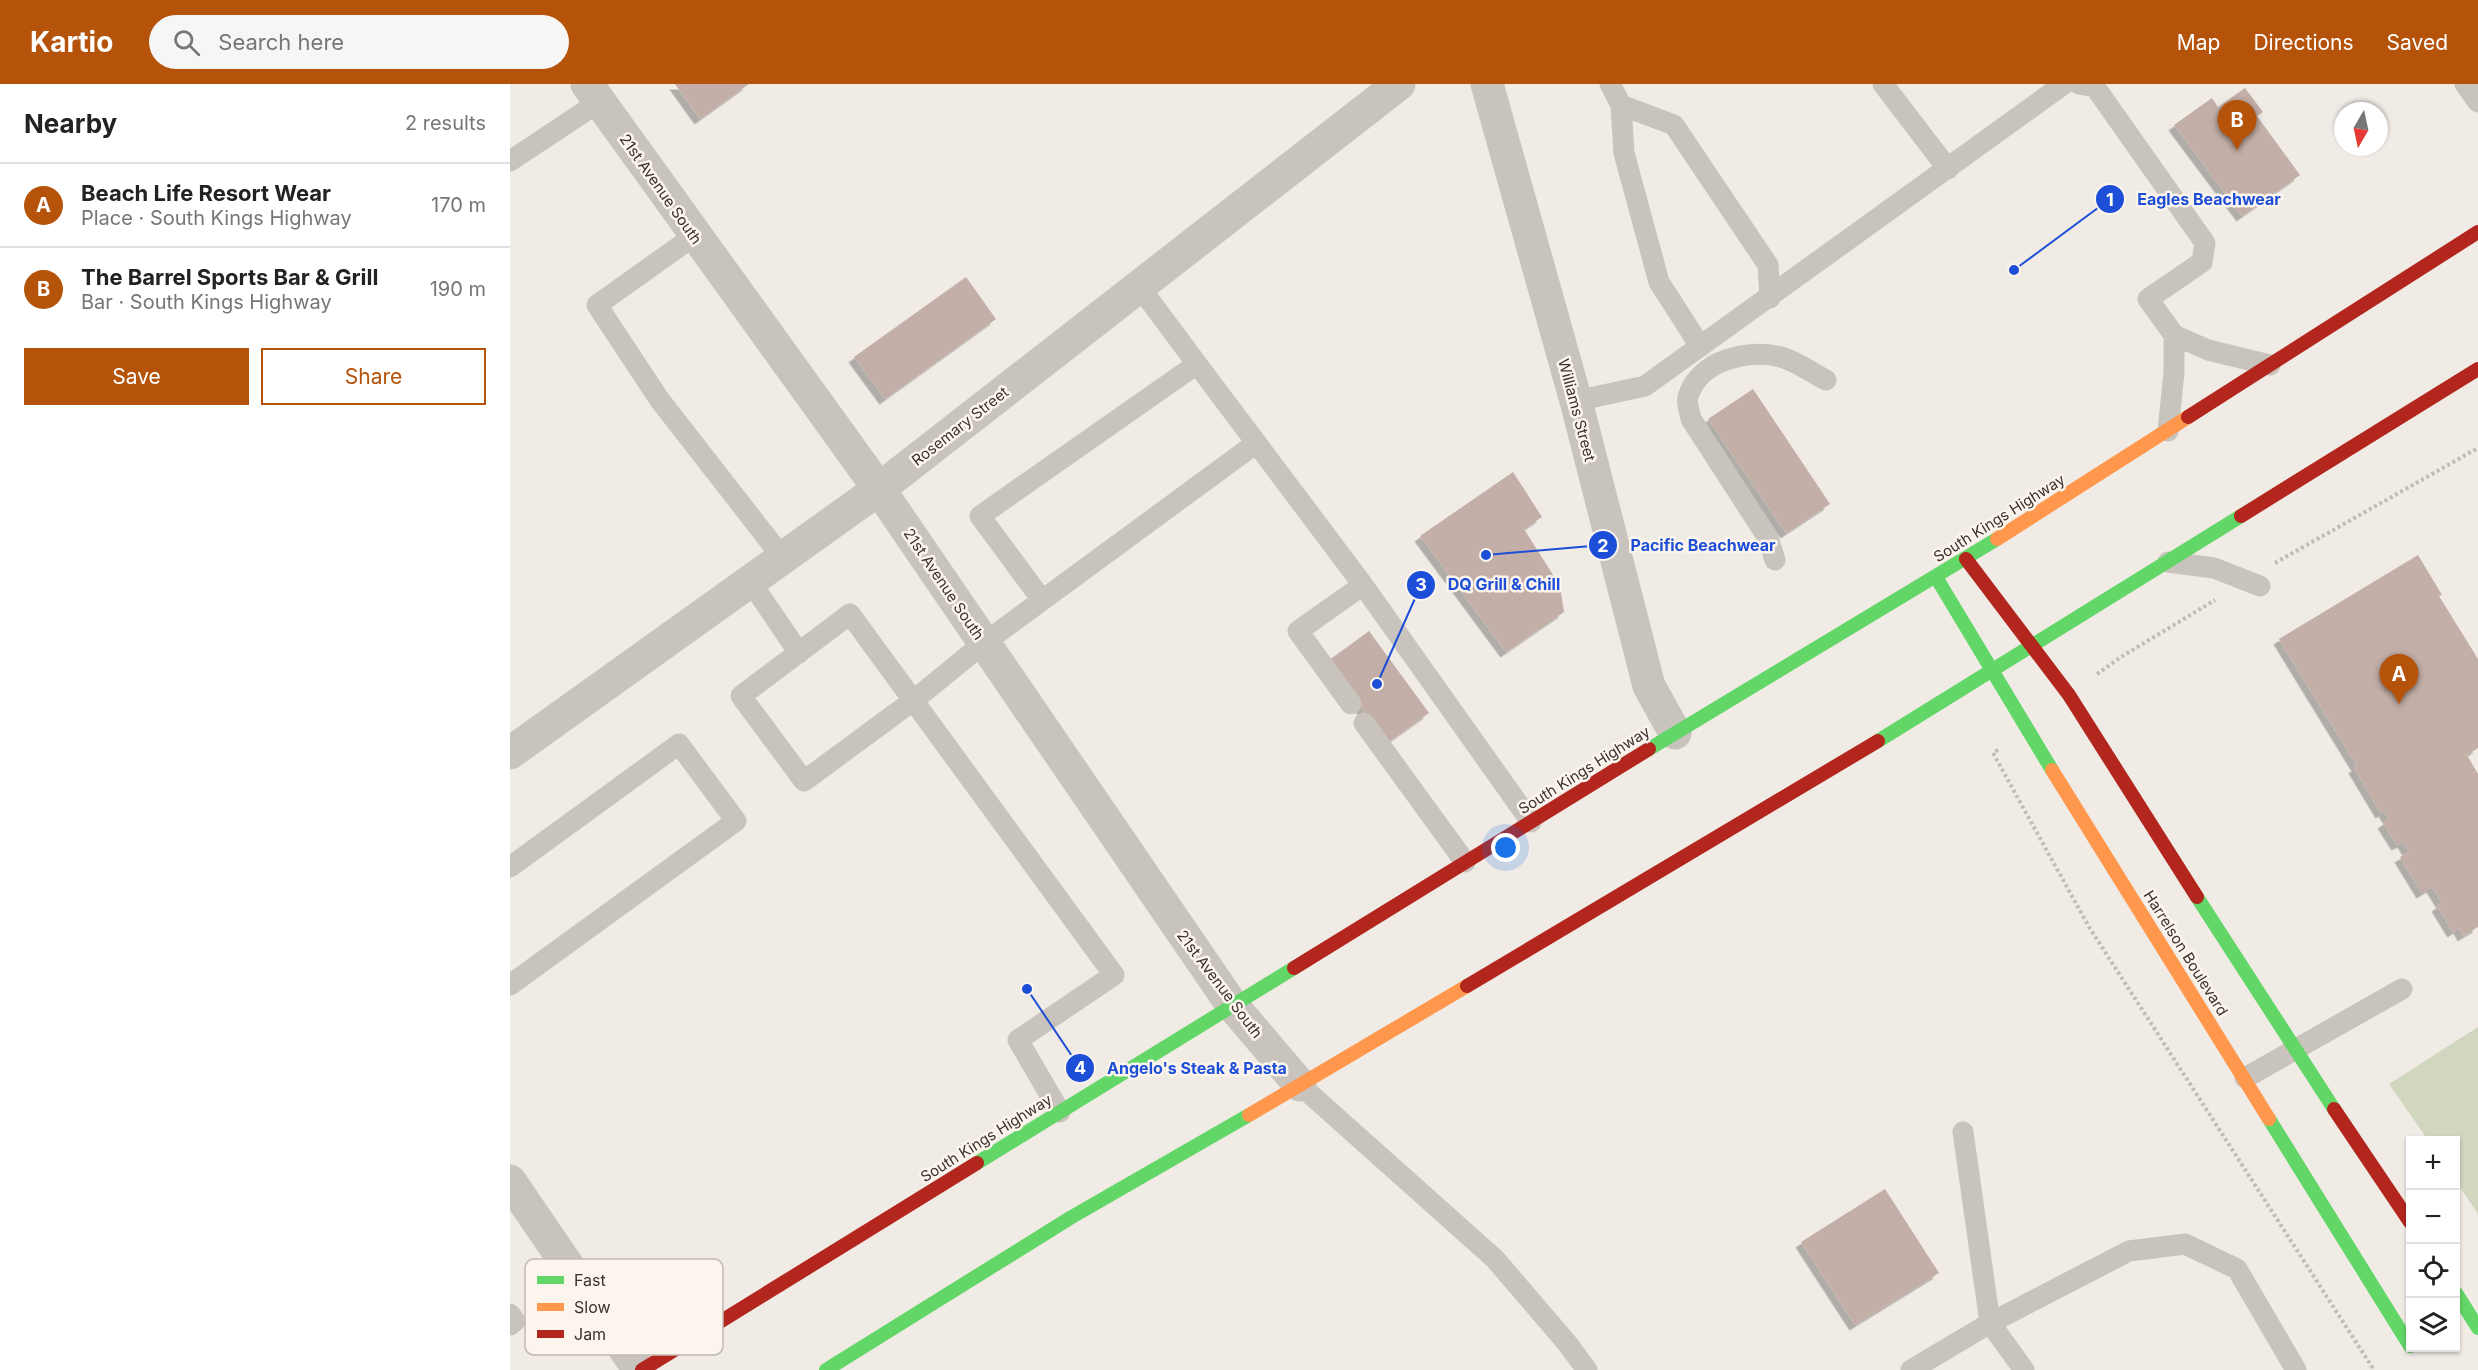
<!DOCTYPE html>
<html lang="en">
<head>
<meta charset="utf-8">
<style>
  body { margin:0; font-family:Inter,sans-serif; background:#f6f6f6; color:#222 }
  .controls { position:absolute; right:18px; bottom:18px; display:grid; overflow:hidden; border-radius:0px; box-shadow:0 2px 4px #0004 }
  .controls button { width:54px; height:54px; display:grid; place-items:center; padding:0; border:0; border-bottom:2px solid #e0e0e0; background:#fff; color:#222; font:30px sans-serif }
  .compass { position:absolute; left:1824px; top:18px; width:54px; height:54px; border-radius:50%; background:#fff; box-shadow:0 2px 4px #0004; rotate:189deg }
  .you { position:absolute; left:996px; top:764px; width:21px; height:21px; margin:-15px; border:4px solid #fff; border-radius:50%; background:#1a73e8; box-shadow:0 0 0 9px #1a73e833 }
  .badge { display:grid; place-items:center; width:39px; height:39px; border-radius:50%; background:#b45309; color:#fff; font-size:20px; font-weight:700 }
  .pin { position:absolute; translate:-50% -50px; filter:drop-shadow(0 2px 3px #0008) }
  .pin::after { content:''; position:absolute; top:32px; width:21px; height:18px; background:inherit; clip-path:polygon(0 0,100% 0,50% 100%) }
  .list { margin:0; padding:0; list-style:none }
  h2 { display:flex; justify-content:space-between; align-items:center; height:78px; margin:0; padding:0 24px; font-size:26px }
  h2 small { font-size:20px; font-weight:400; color:#767676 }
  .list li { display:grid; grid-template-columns:39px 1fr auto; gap:18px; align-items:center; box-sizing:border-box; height:84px; padding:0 24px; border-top:2px solid #e0e0e0 }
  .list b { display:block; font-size:22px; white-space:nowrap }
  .list p { margin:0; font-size:20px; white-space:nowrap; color:#767676 }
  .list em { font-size:20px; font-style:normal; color:#767676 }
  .actions { display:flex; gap:12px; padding:18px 24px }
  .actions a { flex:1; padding:14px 0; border:2px solid #b45309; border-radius:0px; text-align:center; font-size:21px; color:#b45309 }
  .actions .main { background:#b45309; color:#fff }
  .icon { flex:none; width:33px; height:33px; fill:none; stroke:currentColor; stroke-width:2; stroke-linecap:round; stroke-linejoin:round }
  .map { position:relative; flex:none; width:1968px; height:1286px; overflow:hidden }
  header { display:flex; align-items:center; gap:36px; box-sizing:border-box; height:84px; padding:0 30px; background:#b45309; color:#fff }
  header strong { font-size:28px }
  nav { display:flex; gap:33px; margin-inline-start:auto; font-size:21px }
  .search { width:420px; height:54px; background:#f6f6f6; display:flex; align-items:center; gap:15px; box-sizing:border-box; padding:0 21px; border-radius:33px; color:#767676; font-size:22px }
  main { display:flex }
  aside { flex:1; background:#fff }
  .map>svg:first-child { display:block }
  .green { fill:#d1d6bf }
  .building { fill:#c3afa7; filter:url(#shadow) }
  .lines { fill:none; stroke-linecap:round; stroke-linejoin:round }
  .path { stroke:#c2bbb6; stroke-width:4; stroke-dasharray:3 3; stroke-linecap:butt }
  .lane { stroke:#c9c3be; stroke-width:21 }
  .street { stroke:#c9c3be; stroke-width:33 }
  .fast { stroke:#63d668; stroke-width:14 }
  .slow { stroke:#ff974d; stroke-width:14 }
  .jam { stroke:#b3261e; stroke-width:14 }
  .labels { text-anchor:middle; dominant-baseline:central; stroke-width:5; stroke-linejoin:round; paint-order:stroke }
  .street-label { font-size:15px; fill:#3b302b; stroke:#fbf5ee }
  .key { fill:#fbf5ee; stroke:#c1bab4; stroke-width:1.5 }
  .key-label { font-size:16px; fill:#3b302b }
  .leader { fill:none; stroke:#1d4ed8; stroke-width:2 }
  .callout-dot { fill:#1d4ed8; stroke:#fbf5ee; stroke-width:2 }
  .mark-label { font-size:18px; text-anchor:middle; font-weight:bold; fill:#fff }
  .callout-label { font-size:16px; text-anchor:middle; font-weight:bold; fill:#1d4ed8; stroke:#fbf5ee; stroke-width:5; stroke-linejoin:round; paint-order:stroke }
</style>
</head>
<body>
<header>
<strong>Kartio</strong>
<div class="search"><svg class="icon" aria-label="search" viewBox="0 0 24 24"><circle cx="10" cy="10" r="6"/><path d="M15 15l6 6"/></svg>Search here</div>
<nav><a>Map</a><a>Directions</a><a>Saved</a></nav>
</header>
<main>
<aside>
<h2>Nearby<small>2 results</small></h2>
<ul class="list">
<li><span class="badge">A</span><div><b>Beach Life Resort Wear</b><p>Place · South Kings Highway</p></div><em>170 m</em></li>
<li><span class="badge">B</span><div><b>The Barrel Sports Bar &amp; Grill</b><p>Bar · South Kings Highway</p></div><em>190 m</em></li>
</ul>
<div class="actions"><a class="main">Save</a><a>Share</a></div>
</aside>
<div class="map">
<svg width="1968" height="1286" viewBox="0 0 1968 1286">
  <defs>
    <filter id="shadow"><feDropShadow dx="-5.5" dy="5.5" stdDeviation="0" flood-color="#0004"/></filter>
  </defs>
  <rect width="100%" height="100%" fill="#f0ebe5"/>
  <!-- green -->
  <path class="green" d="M1968 943V1130L1946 1097V1056H1918L1879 1000Z"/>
  <!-- building -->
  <path class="building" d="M165 0H239L190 35Z
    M1735 4 1753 28 1747 32 1790 91 1732 132 1664 41 1702 14 1708 23Z
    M456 193 486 235 375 315 344 273Z
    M1243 305 1320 420 1276 449 1198 335Z
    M1003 388 1032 433 1014 445 1050 502 1054 528 996 568 910 452Z
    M1908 471 1932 511 1929 512 1968 575V664L1957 671 1968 690V843L1953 852 1949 844 1943 848 1927 822 1932 819 1922 803 1912 809 1890 773 1899 768 1893 758 1887 761 1873 739 1879 735 1874 727 1871 729 1844 684 1847 682 1769 555Z
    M859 547 919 629 877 659 818 577Z
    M1375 1105 1429 1189 1345 1241 1291 1158Z"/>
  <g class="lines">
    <!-- path -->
    <path class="path" d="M1765 479 1968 364
      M1587 590 1611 573 1705 516
      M1488 666 1483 669 1579 843 1864 1286"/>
    <!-- lane -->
    <path class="lane" d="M1100 0 1111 21
      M1373 0 1438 85
      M1569 0 1585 3 1695 159 1692 178 1638 215 1664 251
      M1955 0 1968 18
      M0 77 89 18
      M184 152 87 221 149 315 272 473
      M629 202 687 280
      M1190 262 1149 198 1114 69 1111 21 1164 41 1258 181 1260 214
      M1066 317 1135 302 1554 0
      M1658 347 1664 288V251L1698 266 1760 281
      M1265 476 1258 454 1181 335C1180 329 1176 319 1178 313 1188 277 1237 264 1271 273 1286 277 1302 289 1316 296
      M1658 478 1704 484 1750 502
      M240 497 289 569
      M532 516 470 432 687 280 853 501
      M841 620 788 547 853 501 1021 738
      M854 639 955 778
      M0 783 169 660 226 737 0 901
      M1735 994 1892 905
      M790 1001 985 1175 1057 1259 1077 1286
      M550 1028 508 956 604 891 340 530 231 612 294 697 404 616 474 559 745 360
      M1453 1048 1480 1239 1514 1286
      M0 1230 5 1237 0 1241
      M1401 1286 1480 1239 1619 1167 1675 1160 1727 1185 1786 1286"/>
    <!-- street -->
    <path class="street" d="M77 0 369 405 722 921 790 1001
      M977 0 1066 317 1139 602 1165 649
      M0 669 369 405 889 0
      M0 1097 129 1286"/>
    <!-- fast -->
    <path class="fast" d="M1426 493 1542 686
      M1368 657 1731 432
      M1139 665 1487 455
      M1687 813 1824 1025
      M1759 1035 1900 1262
      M467 1079 784 884
      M1946 1209 1968 1244
      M316 1286 560 1134 739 1031"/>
    <!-- slow -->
    <path class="slow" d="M1487 455 1678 333
      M1542 686 1759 1035
      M739 1031 957 902"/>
    <!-- jam -->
    <path class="jam" d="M1678 333 1968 148
      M1731 432 1968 285
      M1456 475 1559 611 1687 813
      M784 884 1139 665
      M957 902 1368 657
      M1824 1025 1900 1138
      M132 1286 467 1079"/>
  </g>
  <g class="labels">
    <!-- street labels -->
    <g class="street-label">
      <text transform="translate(151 105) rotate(55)">21st Avenue South</text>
      <text transform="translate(1067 326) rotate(75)">Williams Street</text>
      <text transform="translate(450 342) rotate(-38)">Rosemary Street</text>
      <text transform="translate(1489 434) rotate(-32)">South Kings Highway</text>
      <text transform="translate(434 500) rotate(56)">21st Avenue South</text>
      <text transform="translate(1074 686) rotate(-32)">South Kings Highway</text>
      <text transform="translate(1676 869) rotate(58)">Harrelson Boulevard</text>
      <text transform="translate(710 900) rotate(53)">21st Avenue South</text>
      <text transform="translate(476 1054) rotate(-32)">South Kings Highway</text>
    </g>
  </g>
  <!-- legend -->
  <rect x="15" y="1175" width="198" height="96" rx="9" class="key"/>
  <rect x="27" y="1192" width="27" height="8" fill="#63d668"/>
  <rect x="27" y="1219" width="27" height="8" fill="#ff974d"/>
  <rect x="27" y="1246" width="27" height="8" fill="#b3261e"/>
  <g class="key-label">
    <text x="64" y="1202">Fast</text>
    <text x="64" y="1229">Slow</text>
    <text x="64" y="1256">Jam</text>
  </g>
  <!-- callouts -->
  <path class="leader" d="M1504 186L1600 115M976 471L1093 461M867 600L911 501M517 905L570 984"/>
  <g class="callout-dot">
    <circle cx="1504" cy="186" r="6"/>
    <circle cx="976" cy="471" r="6"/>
    <circle cx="867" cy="600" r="6"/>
    <circle cx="517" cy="905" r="6"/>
    <circle cx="1600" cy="115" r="15"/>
    <circle cx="1093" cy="461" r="15"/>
    <circle cx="911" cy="501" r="15"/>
    <circle cx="570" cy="984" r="15"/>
  </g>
  <g class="mark-label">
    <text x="1600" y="122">1</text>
    <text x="1093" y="468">2</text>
    <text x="911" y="507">3</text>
    <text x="570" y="990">4</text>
  </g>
  <g class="callout-label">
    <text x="1699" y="121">Eagles Beachwear</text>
    <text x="1193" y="467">Pacific Beachwear</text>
    <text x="994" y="506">DQ Grill &amp; Chill</text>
    <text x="687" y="990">Angelo's Steak &amp; Pasta</text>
  </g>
</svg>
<div class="controls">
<button>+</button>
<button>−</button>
<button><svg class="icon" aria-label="locate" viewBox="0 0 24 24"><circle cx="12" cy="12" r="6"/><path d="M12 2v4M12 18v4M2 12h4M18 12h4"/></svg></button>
<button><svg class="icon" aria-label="layers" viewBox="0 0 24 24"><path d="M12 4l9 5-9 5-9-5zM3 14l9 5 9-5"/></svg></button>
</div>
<svg class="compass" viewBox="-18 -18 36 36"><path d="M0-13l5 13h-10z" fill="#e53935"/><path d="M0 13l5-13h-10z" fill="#767676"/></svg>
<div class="you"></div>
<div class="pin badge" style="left:1889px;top:620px">A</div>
<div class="pin badge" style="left:1727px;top:66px">B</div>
</div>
</main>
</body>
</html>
